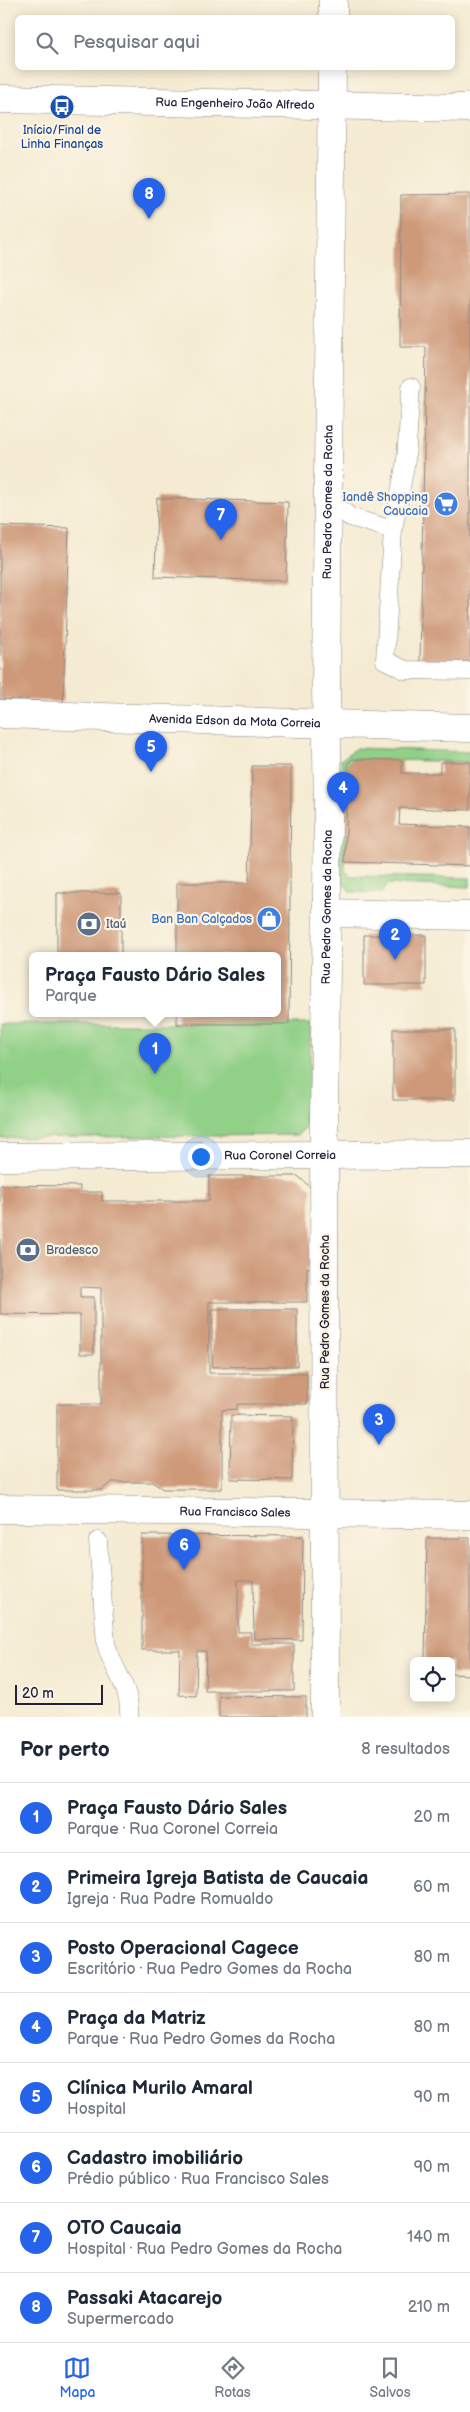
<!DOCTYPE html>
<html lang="pt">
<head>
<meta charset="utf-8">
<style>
  body { margin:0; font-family:"Balsamiq Sans",sans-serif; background:#f2f2f3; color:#1f2937 }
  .controls { position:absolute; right:15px; bottom:15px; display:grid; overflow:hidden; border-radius:8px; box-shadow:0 2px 12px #0003 }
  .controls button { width:45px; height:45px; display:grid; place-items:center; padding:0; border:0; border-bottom:1px solid #e0e1e3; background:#fff; color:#1f2937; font:25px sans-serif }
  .scale { position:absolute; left:15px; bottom:12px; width:88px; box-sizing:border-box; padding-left:5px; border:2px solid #22223b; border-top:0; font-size:14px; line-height:18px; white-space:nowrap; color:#22223b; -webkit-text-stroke:4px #fcf5e5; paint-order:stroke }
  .you { position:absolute; left:200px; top:1156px; width:18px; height:18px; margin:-12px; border:4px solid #fff; border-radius:50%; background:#1a73e8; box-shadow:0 0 0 8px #1a73e833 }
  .badge { display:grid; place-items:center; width:32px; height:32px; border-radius:50%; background:#2563eb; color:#fff; font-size:16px; font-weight:700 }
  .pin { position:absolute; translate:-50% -41px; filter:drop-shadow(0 1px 2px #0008) }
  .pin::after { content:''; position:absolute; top:26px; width:18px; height:15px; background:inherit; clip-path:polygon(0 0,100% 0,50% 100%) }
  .popup { position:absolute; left:29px; top:952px; width:252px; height:65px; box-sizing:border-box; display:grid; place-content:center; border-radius:8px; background:#fff; filter:drop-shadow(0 1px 4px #0005); font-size:16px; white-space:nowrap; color:#747a83 }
  .popup b { font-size:19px; color:#1f2937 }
  .popup::after { content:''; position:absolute; left:50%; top:100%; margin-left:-10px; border:10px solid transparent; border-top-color:#fff }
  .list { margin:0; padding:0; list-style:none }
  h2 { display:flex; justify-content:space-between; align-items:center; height:65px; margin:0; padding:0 20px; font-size:21px }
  h2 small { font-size:16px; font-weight:400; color:#747a83 }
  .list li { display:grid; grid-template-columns:32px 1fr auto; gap:15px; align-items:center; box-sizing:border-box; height:70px; padding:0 20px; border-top:1px solid #e0e1e3 }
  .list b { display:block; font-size:19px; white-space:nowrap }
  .list p { margin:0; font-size:16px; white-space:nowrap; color:#747a83 }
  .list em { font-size:16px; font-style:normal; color:#747a83 }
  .icon { flex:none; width:28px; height:28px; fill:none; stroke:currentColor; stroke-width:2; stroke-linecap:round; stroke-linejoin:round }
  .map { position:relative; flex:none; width:470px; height:1717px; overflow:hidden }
  .search { position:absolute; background:#fff; box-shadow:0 2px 12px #0003; left:15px; right:15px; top:15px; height:55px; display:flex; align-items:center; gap:12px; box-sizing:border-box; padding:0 18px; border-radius:8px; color:#747a83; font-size:19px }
  .sheet { height:625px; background:#fff }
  nav { display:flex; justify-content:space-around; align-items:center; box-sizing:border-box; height:70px; border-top:1px solid #e0e1e3; background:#fff; font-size:14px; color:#747a83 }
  nav a { display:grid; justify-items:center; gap:2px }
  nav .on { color:#2563eb }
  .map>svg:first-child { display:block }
  .green { fill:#90d087; stroke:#597961 }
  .building { fill:#ce9979 }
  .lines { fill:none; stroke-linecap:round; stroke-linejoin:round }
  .lane-casing { stroke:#8b8686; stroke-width:19 }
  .street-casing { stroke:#8b8686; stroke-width:29 }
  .primary-casing { stroke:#8b8686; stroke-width:29 }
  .lane { stroke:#fff; stroke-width:18 }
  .street { stroke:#fff; stroke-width:28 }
  .primary { stroke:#fff; stroke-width:28 }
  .labels { text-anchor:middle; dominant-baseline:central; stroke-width:4.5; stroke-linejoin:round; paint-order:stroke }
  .street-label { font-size:12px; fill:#22223b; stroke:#fcf5e5 }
  .transit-label { font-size:12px; fill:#164399; stroke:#fcf5e5 }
  .shop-label { font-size:12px; fill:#366cbe; stroke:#fcf5e5; text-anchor:end }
  .service-label { font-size:12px; fill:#4e5e75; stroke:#fcf5e5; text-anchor:start }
</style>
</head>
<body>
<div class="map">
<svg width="470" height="1717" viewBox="0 0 470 1717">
  <rect width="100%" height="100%" fill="#fcf5e5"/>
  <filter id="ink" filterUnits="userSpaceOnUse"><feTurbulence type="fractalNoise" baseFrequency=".02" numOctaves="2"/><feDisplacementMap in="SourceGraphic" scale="10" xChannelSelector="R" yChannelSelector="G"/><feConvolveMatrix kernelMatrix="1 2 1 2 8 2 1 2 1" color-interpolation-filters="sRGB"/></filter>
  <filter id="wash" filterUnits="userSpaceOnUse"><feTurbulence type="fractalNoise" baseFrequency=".0096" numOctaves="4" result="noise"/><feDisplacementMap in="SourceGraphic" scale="20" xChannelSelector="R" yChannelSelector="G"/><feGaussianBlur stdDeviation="1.12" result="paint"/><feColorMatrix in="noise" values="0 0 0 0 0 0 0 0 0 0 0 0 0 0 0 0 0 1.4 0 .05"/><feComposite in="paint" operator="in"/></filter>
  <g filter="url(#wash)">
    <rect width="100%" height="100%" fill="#f4ebd2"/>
    <!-- green -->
    <path class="green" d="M356 748 470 752V762L353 759 348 763 345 862V871L351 876 470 878V887L388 884 382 893 350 892 338 874 341 760Z
      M0 1024H310V1124L297 1135 0 1138Z"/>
    <g id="blocks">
      <!-- building -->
      <path class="building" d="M470 194V662H420L426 347H400L401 195Z
        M157 498 288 502 286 581 155 577Z
        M0 526 69 528 63 702 0 699Z
        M353 759 402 760V773H440V762H470V810L400 808 399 824 470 827V866L345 862 348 763Z
        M252 766H291L289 1024H177V1013H278V955H177V883H249Z
        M57 893H121V955H57Z
        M364 935H426V985H364Z
        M393 1029H455V1100H393Z
        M209 1176H298L311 1188V1267L307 1268V1302H209V1373H307V1404H237V1409L222 1410V1489H163L152 1482H112L101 1490H57V1404H101V1288L80 1287V1297H94V1354H80V1315L0 1314V1185L80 1186V1192H102V1201H209Z
        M212 1309H297V1366L212 1367Z
        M231 1415 293 1416 292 1480 230 1479Z
        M142 1535 303 1536 302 1640 254 1639 253 1580H238V1632H251V1644H294V1691H205L206 1651H197L196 1696 179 1695 180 1650H142Z
        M427 1538H470V1675L451 1674V1661H425Z
        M219 1696 306 1697V1717H219Z"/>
    </g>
  </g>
  <g filter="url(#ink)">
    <use href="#blocks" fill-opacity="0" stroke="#8b8686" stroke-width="1"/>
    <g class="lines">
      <defs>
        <path id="lane" d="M328 498 350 517 393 530 385 660 405 670 470 671
          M393 530 406 460 411 387
          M98 1541 106 1644C114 1673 131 1686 129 1717"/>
        <g id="street">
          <path d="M333 18V0"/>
          <path id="s1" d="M0 99 470 108"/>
          <path d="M327 913 470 916"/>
          <path id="s2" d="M0 1509 470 1515"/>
          <path id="s3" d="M325 1717 324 1118 328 814 326 686 332 68"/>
        </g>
        <g id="primary">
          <path id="s4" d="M0 714 470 728"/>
          <path id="s5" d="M0 1157 470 1154"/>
        </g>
      </defs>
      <!-- lane casing -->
      <use href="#lane" class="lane-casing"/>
      <!-- street casing -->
      <use href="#street" class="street-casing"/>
      <!-- primary casing -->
      <use href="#primary" class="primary-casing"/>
      <!-- lane -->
      <use href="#lane" class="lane"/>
      <!-- street -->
      <use href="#street" class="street"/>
      <!-- primary -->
      <use href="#primary" class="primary"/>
    </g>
  </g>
  <!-- icons -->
  <defs>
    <symbol id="bus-disc" viewBox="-11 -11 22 22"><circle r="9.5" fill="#1a4fb4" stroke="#fcf5e5"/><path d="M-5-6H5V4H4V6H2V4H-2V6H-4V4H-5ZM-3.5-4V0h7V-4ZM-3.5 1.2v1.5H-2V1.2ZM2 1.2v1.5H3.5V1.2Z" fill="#fff"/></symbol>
    <symbol id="supermarket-disc" viewBox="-11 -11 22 22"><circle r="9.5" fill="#3f7fe0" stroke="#fcf5e5"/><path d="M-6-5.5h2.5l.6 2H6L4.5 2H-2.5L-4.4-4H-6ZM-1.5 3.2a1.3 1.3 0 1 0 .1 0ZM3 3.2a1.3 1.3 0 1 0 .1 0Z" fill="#fff"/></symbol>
    <symbol id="shop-disc" viewBox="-11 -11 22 22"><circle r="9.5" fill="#3f7fe0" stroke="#fcf5e5"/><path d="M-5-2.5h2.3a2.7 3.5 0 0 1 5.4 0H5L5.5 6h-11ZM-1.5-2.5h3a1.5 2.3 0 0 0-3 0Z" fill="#fff"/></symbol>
    <symbol id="bank-disc" viewBox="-11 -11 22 22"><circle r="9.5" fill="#5c6f8a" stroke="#fcf5e5"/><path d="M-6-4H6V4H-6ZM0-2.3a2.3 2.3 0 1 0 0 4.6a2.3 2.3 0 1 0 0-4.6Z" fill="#fff"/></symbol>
  </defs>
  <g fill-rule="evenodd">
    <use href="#bus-disc" x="48" y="93" width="28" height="28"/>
    <use href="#supermarket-disc" x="432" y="490" width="28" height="28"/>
    <use href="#shop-disc" x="255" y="905" width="28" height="28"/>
    <use href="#bank-disc" x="75" y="910" width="28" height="28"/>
    <use href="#bank-disc" x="14" y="1236" width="28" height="28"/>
  </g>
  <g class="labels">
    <!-- street labels -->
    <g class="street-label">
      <text stroke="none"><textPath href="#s1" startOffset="235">Rua Engenheiro João Alfredo</textPath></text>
      <text stroke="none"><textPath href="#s3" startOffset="1215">Rua Pedro Gomes da Rocha</textPath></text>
      <text stroke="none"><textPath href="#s4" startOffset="235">Avenida Edson da Mota Correia</textPath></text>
      <text stroke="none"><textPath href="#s3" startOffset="810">Rua Pedro Gomes da Rocha</textPath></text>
      <text stroke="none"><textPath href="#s5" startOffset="280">Rua Coronel Correia</textPath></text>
      <text transform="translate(325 1312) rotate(-90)">Rua Pedro Gomes da Rocha</text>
      <text stroke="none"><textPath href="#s2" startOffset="235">Rua Francisco Sales</textPath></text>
    </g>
    <!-- transit labels -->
    <g class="transit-label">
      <text x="62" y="130">Início/Final de<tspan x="62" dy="14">Linha Finanças</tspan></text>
    </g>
    <!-- shop labels -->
    <g class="shop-label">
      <text x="428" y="497">Iandê Shopping<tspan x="428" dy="14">Caucaia</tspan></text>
      <text x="252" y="919">Ban Ban Calçados</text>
    </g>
    <!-- service labels -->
    <g class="service-label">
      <text x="106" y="924">Itaú</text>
      <text x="46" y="1250">Bradesco</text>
    </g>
  </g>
</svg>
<div class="controls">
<button><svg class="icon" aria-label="locate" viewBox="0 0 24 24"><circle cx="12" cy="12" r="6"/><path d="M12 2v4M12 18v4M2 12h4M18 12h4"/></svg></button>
</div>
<div class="scale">20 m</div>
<div class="you"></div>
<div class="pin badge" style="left:155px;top:1074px">1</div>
<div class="popup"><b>Praça Fausto Dário Sales</b>Parque</div>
<div class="pin badge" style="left:395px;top:960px">2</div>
<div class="pin badge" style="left:379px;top:1445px">3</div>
<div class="pin badge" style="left:343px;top:813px">4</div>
<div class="pin badge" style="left:151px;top:772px">5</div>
<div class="pin badge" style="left:184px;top:1570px">6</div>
<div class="pin badge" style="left:221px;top:540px">7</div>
<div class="pin badge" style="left:149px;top:219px">8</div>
<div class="search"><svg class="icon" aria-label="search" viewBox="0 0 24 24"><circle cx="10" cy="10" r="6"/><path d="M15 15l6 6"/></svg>Pesquisar aqui</div>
</div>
<section class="sheet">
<h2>Por perto<small>8 resultados</small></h2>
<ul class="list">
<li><span class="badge">1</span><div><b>Praça Fausto Dário Sales</b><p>Parque · Rua Coronel Correia</p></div><em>20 m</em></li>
<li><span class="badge">2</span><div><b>Primeira Igreja Batista de Caucaia</b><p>Igreja · Rua Padre Romualdo</p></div><em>60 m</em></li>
<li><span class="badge">3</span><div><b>Posto Operacional Cagece</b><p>Escritório · Rua Pedro Gomes da Rocha</p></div><em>80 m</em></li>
<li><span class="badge">4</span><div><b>Praça da Matriz</b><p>Parque · Rua Pedro Gomes da Rocha</p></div><em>80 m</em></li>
<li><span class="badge">5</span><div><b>Clínica Murilo Amaral</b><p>Hospital</p></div><em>90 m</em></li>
<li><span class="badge">6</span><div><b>Cadastro imobiliário</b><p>Prédio público · Rua Francisco Sales</p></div><em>90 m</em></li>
<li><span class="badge">7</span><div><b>OTO Caucaia</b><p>Hospital · Rua Pedro Gomes da Rocha</p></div><em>140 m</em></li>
<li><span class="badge">8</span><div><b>Passaki Atacarejo</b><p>Supermercado</p></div><em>210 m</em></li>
</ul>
</section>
<nav>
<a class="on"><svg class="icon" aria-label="map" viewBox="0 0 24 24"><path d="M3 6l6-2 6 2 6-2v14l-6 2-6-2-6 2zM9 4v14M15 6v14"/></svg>Mapa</a>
<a><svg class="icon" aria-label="directions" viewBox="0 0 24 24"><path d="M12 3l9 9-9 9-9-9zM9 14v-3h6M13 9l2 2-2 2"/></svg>Rotas</a>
<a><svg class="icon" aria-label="saved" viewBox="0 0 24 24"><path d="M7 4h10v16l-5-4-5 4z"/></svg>Salvos</a>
</nav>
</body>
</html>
